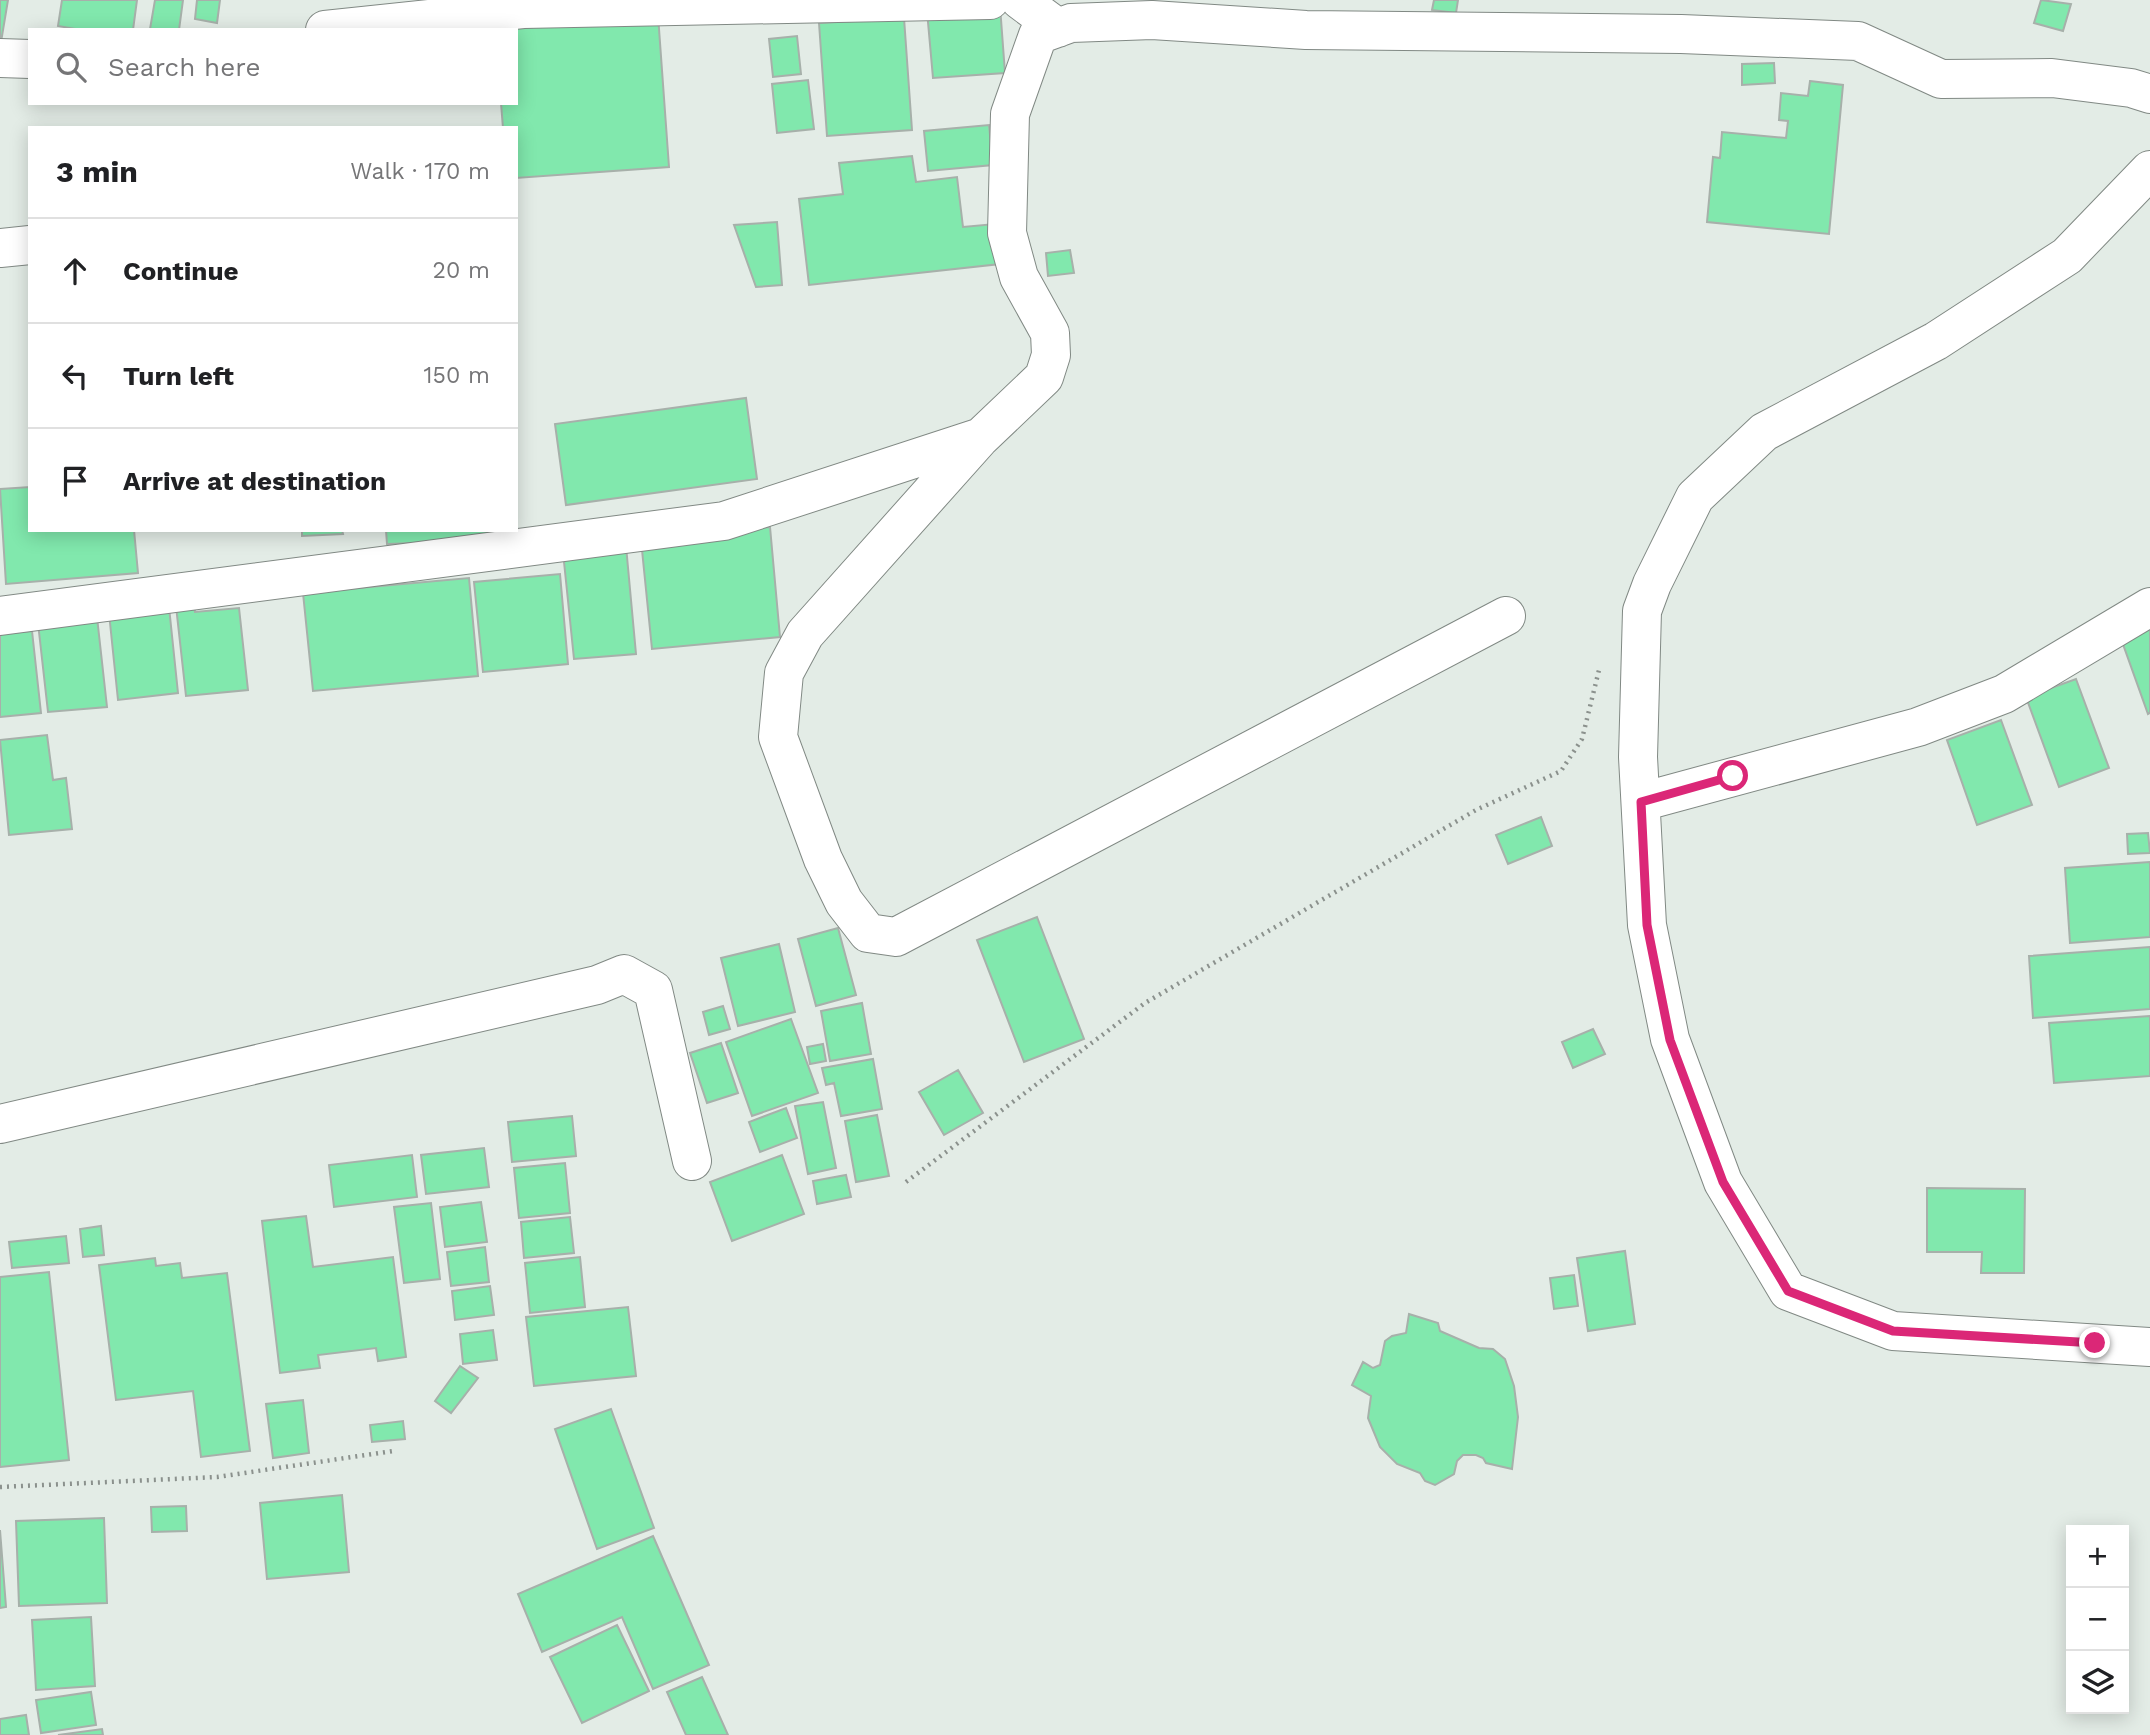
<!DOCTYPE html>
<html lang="en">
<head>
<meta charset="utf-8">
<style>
  body { margin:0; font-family:"Work Sans",sans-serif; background:#f2f2f2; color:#202124 }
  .controls { position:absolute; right:21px; bottom:21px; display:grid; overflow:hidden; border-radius:0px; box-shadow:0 4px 18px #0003 }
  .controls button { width:63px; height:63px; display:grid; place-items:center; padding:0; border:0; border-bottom:2px solid #e0e0e0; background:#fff; color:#202124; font:35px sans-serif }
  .stop { position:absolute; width:21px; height:21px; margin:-16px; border:5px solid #db2777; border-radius:50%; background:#fff }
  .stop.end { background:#db2777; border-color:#fff; box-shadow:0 2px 7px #0008 }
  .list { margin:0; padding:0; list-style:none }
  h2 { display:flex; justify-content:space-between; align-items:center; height:91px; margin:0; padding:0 28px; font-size:30px }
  h2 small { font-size:23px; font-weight:400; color:#757577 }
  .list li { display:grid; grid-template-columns:46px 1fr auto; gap:21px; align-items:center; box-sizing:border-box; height:105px; padding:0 28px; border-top:2px solid #e0e0e0 }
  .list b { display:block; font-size:26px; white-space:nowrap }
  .list em { font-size:23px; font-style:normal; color:#757577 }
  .icon { flex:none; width:38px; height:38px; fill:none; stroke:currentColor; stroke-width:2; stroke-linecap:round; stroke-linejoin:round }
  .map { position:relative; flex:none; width:2150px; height:1735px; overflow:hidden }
  .search { position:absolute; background:#fff; box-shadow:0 4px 18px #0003; left:28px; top:28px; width:490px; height:77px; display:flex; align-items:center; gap:18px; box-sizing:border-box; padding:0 24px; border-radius:0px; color:#757577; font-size:26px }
  .panel { position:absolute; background:#fff; box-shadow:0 4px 18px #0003; left:28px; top:126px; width:490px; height:406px; border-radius:0px }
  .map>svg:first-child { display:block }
  .building { fill:#81e8ad; stroke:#a7b0aa; stroke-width:2 }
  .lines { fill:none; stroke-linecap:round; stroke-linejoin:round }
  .street-casing { stroke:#818984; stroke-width:40 }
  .path { stroke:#8b918d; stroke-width:4.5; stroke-dasharray:2 5; stroke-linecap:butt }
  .street { stroke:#fff; stroke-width:38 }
  .route { stroke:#db2777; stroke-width:9 }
</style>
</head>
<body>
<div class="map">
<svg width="2150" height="1735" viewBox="0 0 2150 1735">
  <rect width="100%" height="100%" fill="#e3ece6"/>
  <!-- building -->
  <path class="building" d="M0 0H8L0 48Z
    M62 0H137L133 30H81L58 26Z
    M155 0H183L179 30 150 29Z
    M197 0H220L217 23 195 19Z
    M1434 0H1458L1456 13 1432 10Z
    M2041 0 2071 4 2063 31 2034 23Z
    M1000 6 1005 73 933 78 927 11Z
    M658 15 669 167 516 178V128H503L501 103H516V30H450Z
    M904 18 912 130 827 136 819 23Z
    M797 36 801 74 773 77 769 39Z
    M1774 63 1775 83 1742 85V64Z
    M808 80 814 129 777 133 772 84Z
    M1810 81 1843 85 1829 234 1707 222 1713 157 1720 158 1722 132 1786 138 1788 121 1779 120 1781 93 1808 96Z
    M989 125 993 165 928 171 924 131Z
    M912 156 916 182 957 177 963 227 995 224 1000 264 809 285 799 199 843 194 839 163Z
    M777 222 782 285 756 287 734 225Z
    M1070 250 1074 273 1048 276 1046 253Z
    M746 398 757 479 566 505 555 424Z
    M30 487V530H134L138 573 6 584 0 489Z
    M770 527 780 637 652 649 641 540Z
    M302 530H342L343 534 302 536Z
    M386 530H504V540L387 544Z
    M626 546 636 654 574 659 563 552Z
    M560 574 568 664 483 672 474 582Z
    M469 578 478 676 313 691 303 593Z
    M194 605 195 612 239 608 248 690 186 696 176 606Z
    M169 607 178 693 118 700 109 613Z
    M97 617 107 707 48 712 38 623Z
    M2150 622V713L2148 714 2119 633Z
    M32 631 41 713 0 717V634Z
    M2076 679 2109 768 2059 787 2026 697Z
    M2001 720 2032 805 1977 825 1947 740Z
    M47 735 53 780 66 778 72 829 9 835 0 740Z
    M1541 817 1552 846 1508 864 1496 835Z
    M2148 833 2150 853 2128 854 2127 834Z
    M2150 862V937L2070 943 2065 868Z
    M1037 917 1084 1039 1024 1062 977 940Z
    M838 928 856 995 816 1006 798 939Z
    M779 944 795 1012 738 1026 721 958Z
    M2150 947V1009L2033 1018 2029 956Z
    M862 1003 871 1054 830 1061 821 1011Z
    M723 1006 730 1029 709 1035 703 1012Z
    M2150 1016V1076L2054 1083 2049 1023Z
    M791 1019 818 1093 752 1116 726 1042Z
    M1593 1029 1605 1054 1573 1068 1562 1042Z
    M721 1043 738 1093 707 1103 690 1053Z
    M823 1044 826 1061 810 1064 807 1047Z
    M873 1059 882 1109 841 1116 834 1083 826 1085 822 1068Z
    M958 1070 983 1113 944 1135 919 1092Z
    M823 1102 836 1168 808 1174 795 1106Z
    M786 1108 797 1138 760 1152 749 1122Z
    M877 1115 889 1176 856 1182 845 1121Z
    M572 1116 576 1156 512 1162 508 1122Z
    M484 1148 489 1187 426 1194 421 1155Z
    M412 1155 417 1197 334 1207 329 1165Z
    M782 1155 804 1214 732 1241 710 1182Z
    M565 1163 570 1213 519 1218 514 1168Z
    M846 1175 851 1197 817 1204 813 1181Z
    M1927 1188 2025 1189 2024 1273H1981L1982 1252H1927Z
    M481 1202 487 1242 445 1247 440 1207Z
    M431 1203 440 1279 404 1283 394 1207Z
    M306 1216 313 1267 393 1257 406 1357 378 1361 376 1348 318 1355 320 1368 280 1373 262 1221Z
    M570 1217 574 1253 524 1258 521 1222Z
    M101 1226 104 1255 83 1257 80 1229Z
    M66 1236 69 1263 12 1268 9 1242Z
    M485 1247 489 1282 451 1286 447 1252Z
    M1625 1251 1635 1324 1588 1331 1577 1258Z
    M580 1257 585 1307 530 1313 525 1263Z
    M155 1258 156 1266 180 1263 182 1278 227 1273 250 1451 201 1457 193 1391 116 1400 99 1265Z
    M49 1272 69 1460 0 1467V1277Z
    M1574 1275 1578 1306 1554 1309 1550 1278Z
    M490 1286 494 1315 455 1320 452 1291Z
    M628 1307 636 1376 534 1386 526 1317Z
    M1409 1314 1438 1323 1440 1331 1479 1348 1493 1349 1505 1359 1514 1386 1518 1417 1512 1469 1486 1463 1483 1458 1476 1455H1463L1457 1461 1454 1474 1435 1485 1425 1481 1420 1473 1397 1464 1380 1447 1368 1418 1371 1396 1352 1385 1363 1362 1373 1368 1380 1365 1385 1341 1392 1336 1406 1333Z
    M493 1330 497 1360 463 1364 460 1334Z
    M460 1366 478 1378 451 1413 435 1401Z
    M303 1400 309 1453 273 1458 266 1404Z
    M611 1409 654 1528 597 1549 555 1429Z
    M403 1421 405 1439 372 1442 370 1425Z
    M342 1495 349 1572 267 1579 260 1503Z
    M186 1506 187 1531 152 1532 151 1507Z
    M104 1518 107 1603 19 1606 16 1521Z
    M0 1530 6 1607 0 1608Z
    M653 1536 709 1665 653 1689 622 1617 542 1652 518 1594Z
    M91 1617 95 1686 36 1690 32 1620Z
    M617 1625 649 1691 582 1723 550 1657Z
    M702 1677 728 1735H686L667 1692Z
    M91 1692 96 1725 41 1733 36 1700Z
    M26 1715 29 1735H0V1719Z
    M102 1729 103 1735H58Z"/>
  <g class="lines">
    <defs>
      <path id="street" d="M1020 0 1058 28
        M325 30 523 9 990 0
        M0 58 30 59
        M2150 170 2067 256 1936 341 1764 432 1695 497 1652 584 1642 611 1638 757 1647 925 1670 1039 1723 1182 1788 1291 1893 1331 2150 1347
        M0 248 30 245
        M979 439 805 634 784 673 778 737 823 859 844 902 868 933 896 937 1506 616
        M0 616 724 521 981 437 1044 377 1051 355 1050 333 1019 277 1007 233 1010 114 1038 35 1071 23 1152 20 1306 30 1681 34 1858 41 1941 79 2052 78 2131 88 2150 94
        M1641 802 1918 727 2004 694 2150 607
        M0 1124 597 985 624 974 653 990 692 1161"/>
    </defs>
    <!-- street casing -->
    <use href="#street" class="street-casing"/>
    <!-- path -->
    <path class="path" d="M906 1182 1145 1003 1476 810 1561 771 1582 739 1600 666
      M0 1487 217 1477 393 1451"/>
    <!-- street -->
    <use href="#street" class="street"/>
  </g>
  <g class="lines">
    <!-- route -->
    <path class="route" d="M1733 776 1641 802 1647 925 1670 1040 1723 1182 1788 1291 1893 1331 2095 1343"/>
  </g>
</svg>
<div class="controls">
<button>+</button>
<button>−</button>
<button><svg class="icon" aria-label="layers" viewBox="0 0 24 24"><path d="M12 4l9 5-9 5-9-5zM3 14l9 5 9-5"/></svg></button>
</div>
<div class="stop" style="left:1733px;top:776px"></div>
<div class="stop end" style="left:2095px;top:1343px"></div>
<div class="search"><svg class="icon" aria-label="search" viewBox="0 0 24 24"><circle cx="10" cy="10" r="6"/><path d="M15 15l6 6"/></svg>Search here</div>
<section class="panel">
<h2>3 min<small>Walk · 170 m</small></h2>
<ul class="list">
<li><svg class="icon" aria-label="ahead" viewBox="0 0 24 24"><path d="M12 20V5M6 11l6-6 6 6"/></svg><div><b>Continue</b></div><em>20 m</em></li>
<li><svg class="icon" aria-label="left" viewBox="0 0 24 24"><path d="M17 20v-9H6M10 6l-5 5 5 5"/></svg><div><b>Turn left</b></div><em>150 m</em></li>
<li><svg class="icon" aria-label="arrive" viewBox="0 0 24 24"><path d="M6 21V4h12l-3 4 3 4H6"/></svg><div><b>Arrive at destination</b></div></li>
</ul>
</section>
</div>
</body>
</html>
